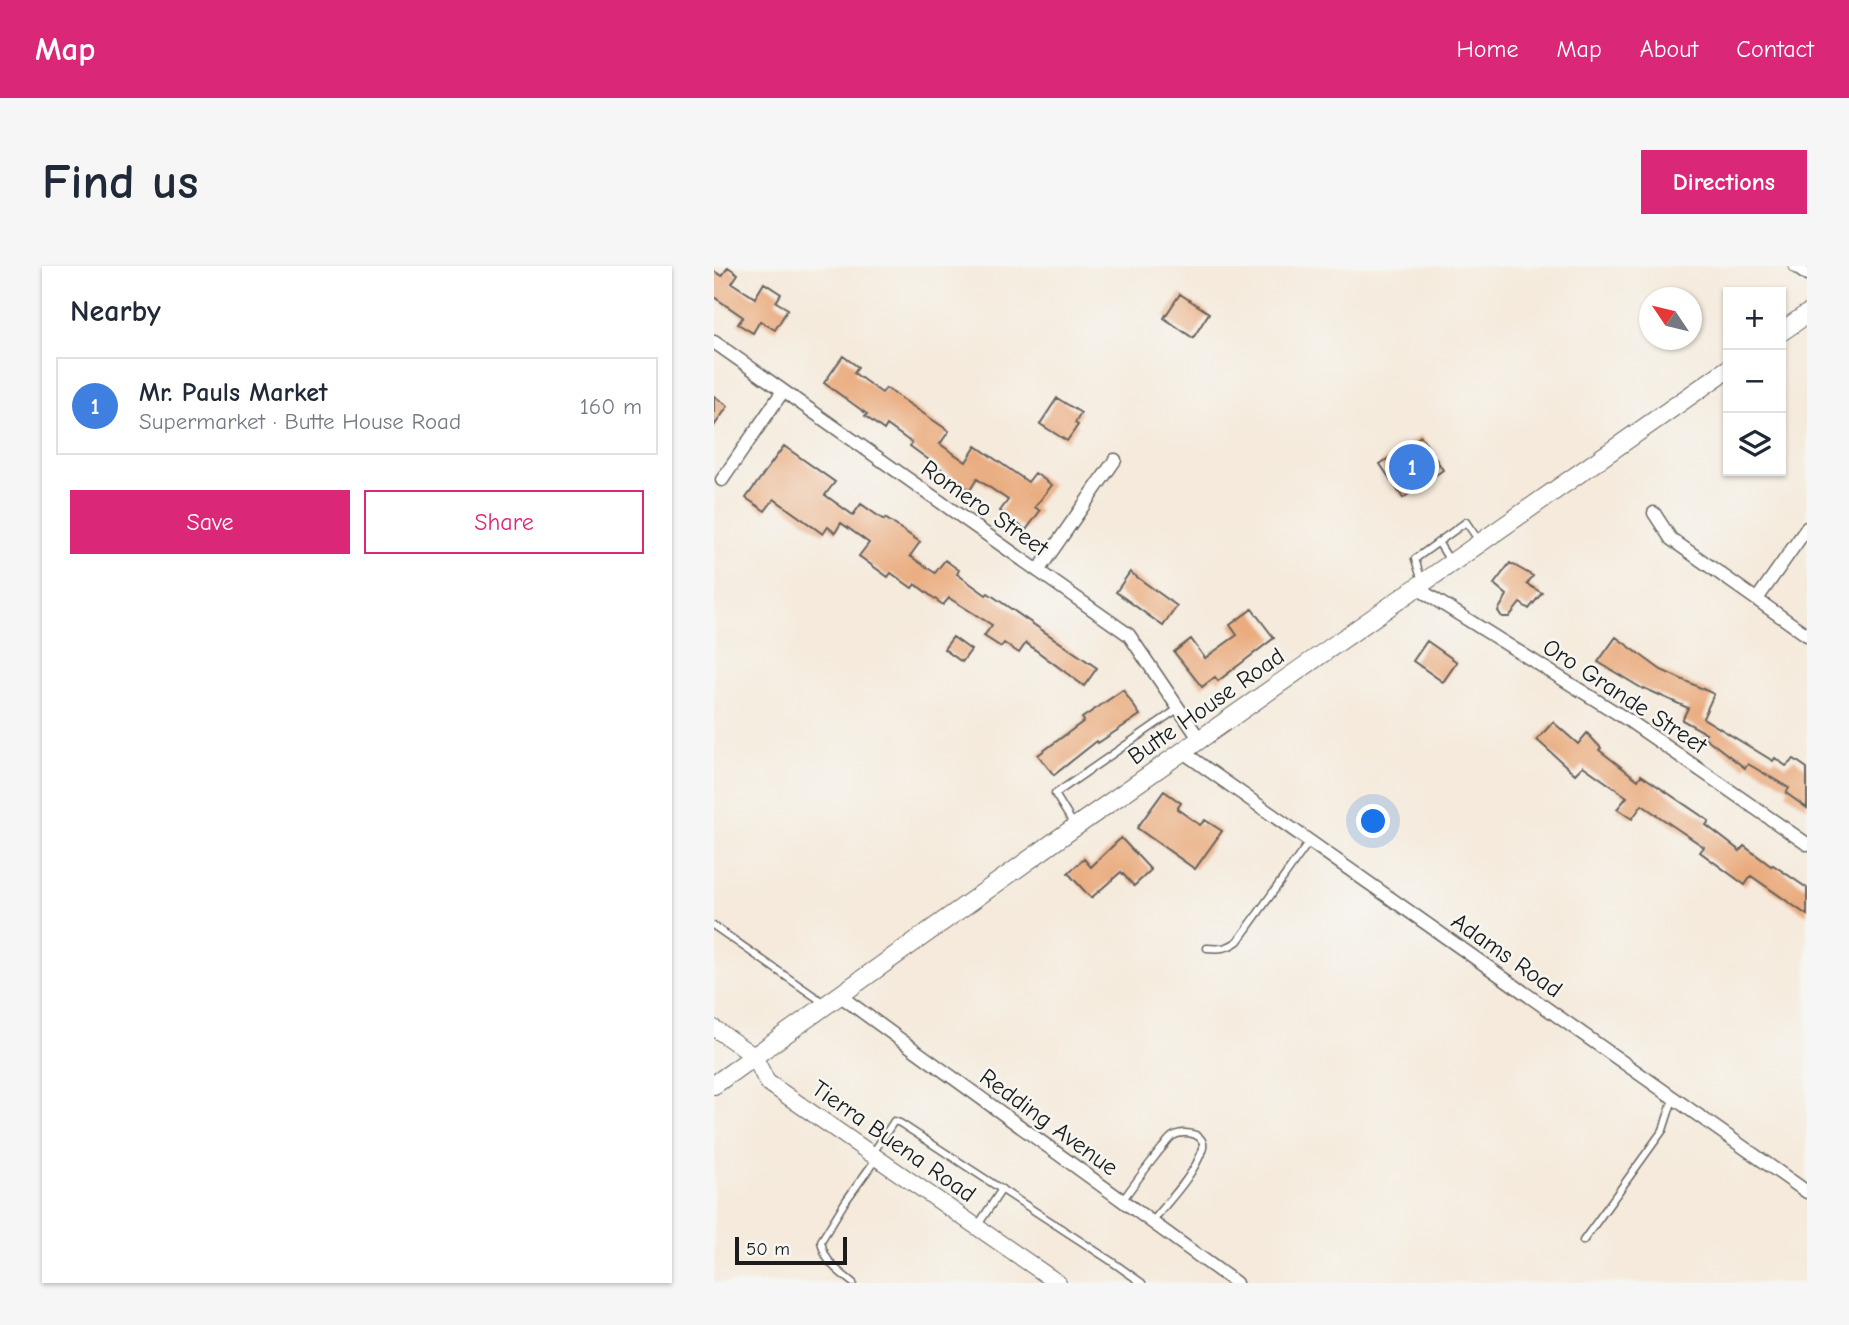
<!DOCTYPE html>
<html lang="en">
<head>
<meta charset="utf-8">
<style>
  body { margin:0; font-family:"Comic Neue",sans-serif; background:#f6f6f7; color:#1f2937 }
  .controls { position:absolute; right:21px; top:21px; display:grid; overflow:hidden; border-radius:0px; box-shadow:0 2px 5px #0004 }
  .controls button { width:63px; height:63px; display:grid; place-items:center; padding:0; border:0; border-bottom:2px solid #e0e1e3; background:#fff; color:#1f2937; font:35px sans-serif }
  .compass { position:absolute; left:925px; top:21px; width:63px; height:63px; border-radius:50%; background:#fff; box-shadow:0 2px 5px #0004; rotate:305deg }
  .scale { position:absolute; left:21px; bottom:18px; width:112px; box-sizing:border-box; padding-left:7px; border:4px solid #1c1c1c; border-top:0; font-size:19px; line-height:24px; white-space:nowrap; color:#1c1c1c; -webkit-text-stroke:5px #f6f6f2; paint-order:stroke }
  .you { position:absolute; left:660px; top:556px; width:24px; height:24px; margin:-18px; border:5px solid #fff; border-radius:50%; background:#1a73e8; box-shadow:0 0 0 10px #1a73e833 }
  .badge { display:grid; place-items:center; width:46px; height:46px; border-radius:50%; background:#db2777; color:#fff; font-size:23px; font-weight:700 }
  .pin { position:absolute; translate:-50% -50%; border:4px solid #fff; box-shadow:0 2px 7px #0006 }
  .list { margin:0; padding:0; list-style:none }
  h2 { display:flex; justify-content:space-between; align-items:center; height:91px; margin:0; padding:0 28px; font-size:30px }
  h2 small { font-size:23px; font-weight:400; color:#747a83 }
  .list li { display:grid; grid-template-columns:46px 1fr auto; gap:21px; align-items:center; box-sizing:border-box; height:98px; margin:0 14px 14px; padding:0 14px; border:2px solid #e0e1e3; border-radius:0px }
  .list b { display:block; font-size:26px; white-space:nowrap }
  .list p { margin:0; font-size:23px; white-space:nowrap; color:#747a83 }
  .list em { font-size:23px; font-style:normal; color:#747a83 }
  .actions { display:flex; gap:14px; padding:21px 28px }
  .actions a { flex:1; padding:16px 0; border:2px solid #db2777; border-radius:0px; text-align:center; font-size:24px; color:#db2777 }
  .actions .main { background:#db2777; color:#fff }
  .icon { flex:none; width:38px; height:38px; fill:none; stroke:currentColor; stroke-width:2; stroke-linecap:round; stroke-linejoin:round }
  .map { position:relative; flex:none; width:1093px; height:1017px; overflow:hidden; border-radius:0px }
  header { display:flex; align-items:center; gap:42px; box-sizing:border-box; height:98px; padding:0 35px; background:#db2777; color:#fff }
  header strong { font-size:33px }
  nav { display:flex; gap:38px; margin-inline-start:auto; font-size:24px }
  .intro { display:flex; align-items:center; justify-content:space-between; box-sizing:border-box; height:168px; padding:0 42px }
  h1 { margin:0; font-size:49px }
  .button { padding:18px 32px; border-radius:0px; background:#db2777; color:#fff; font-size:24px; font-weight:700 }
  main { display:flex; gap:42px; padding:0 42px }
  aside { flex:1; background:#fff; border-radius:0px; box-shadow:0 2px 5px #0004 }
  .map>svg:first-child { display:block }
  .building { fill:#eaac7f }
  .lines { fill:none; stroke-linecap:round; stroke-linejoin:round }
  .service-casing { stroke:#68645f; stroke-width:9 }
  .minor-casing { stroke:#68645f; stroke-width:15 }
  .tertiary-casing { stroke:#68645f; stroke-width:18 }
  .secondary-casing { stroke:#68645f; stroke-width:20 }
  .service { stroke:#fff; stroke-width:6 }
  .minor { stroke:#fff; stroke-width:12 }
  .tertiary { stroke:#fff; stroke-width:16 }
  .secondary { stroke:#fff; stroke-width:18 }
  .labels { text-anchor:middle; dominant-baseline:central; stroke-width:5; stroke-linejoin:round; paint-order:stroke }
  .street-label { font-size:24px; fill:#1c1c1c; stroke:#f6f6f2 }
</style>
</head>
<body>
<header>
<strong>Map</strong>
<nav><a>Home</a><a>Map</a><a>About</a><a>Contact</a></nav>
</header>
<div class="intro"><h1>Find us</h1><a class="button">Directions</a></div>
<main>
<aside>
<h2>Nearby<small></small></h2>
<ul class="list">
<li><span class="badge" style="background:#3f7fe0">1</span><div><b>Mr. Pauls Market</b><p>Supermarket · Butte House Road</p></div><em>160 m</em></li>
</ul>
<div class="actions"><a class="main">Save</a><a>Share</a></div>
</aside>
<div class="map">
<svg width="1093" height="1017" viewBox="0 0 1093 1017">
  <rect width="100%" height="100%" fill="#f6f6f2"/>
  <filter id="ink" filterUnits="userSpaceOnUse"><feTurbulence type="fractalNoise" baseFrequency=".0143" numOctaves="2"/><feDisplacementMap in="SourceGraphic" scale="14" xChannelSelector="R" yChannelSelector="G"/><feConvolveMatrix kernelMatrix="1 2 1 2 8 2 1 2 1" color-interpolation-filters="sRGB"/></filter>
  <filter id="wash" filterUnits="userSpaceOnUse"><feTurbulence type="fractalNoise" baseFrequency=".00686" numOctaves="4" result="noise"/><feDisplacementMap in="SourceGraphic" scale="28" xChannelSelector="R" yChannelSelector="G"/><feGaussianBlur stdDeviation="1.57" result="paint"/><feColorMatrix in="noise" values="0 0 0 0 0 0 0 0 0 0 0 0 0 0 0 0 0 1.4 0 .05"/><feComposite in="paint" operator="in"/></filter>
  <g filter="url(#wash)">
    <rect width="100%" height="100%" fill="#f5eadb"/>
    <g id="blocks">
      <!-- building -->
      <path class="building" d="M14 1 24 8 18 17 41 32 50 17 67 28 62 36 74 43 61 64 46 55 39 67 24 58 29 51 0 31V5L8 10Z
        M466 28 495 47 479 72 450 52Z
        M129 90 144 101 140 107 168 127 172 122 235 165 226 178 252 196 262 180 314 216 321 207 338 219 321 241 326 245 312 264 286 245 294 234 263 213 256 224 196 180 198 177 173 159 170 164 151 150 153 148 110 117Z
        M0 130 14 140 0 160Z
        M343 132 367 147 361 157 364 159 353 175 326 158Z
        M707 170 729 204 689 232 666 198Z
        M70 180 121 216 111 229 139 249 147 238 170 254 171 252 206 276 196 290 221 307 231 294 245 304 243 308 272 329 274 327 383 402 370 420 312 377 305 387 290 377 287 381 270 370 278 359 235 332 229 339 201 318 198 322 177 307 174 311 145 290 155 277 127 257 121 267 114 261 109 268 60 233 51 245 32 232Z
        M796 297 819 310 813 318 828 327 815 343 806 337 795 351H788L784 345 793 329 780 318Z
        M416 306 463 340 449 360 402 326Z
        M538 343 560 372 504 415 501 411 488 421 460 386 477 373 491 392 523 369 516 359Z
        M239 371 257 384 248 396 230 383Z
        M902 371 947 404 1000 428 989 452 1059 495 1061 492 1072 500 1080 493 1093 502V542L1072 527 1075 522 1034 498 1031 502 989 470 992 467 968 454 974 442 930 422 929 423 884 396Z
        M713 375 743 396 729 416 699 395Z
        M409 424 426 449 384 477 383 475 340 509 324 489 370 455 368 452Z
        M839 456 864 478 873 467 887 482 885 484 924 514 927 509 995 555 992 559 1026 585 1030 580 1057 600 1059 599 1093 622V649L1037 610 1031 619 986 586 990 581 928 539 918 553 903 543 913 531 869 500 861 508 823 474Z
        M450 525 467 537 463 543 486 559 491 554 508 565 481 603 423 562Z
        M407 572 437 604 420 620 407 606 377 632 354 607 370 593 377 601Z"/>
    </g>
  </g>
  <g filter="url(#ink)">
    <use href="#blocks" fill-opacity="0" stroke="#68645f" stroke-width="2"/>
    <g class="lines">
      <defs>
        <path id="service" d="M724 276 736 295
          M708 315 701 293 752 256 765 275
          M360 559 341 528 465 442
          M0 660 110 737
          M493 682C506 683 513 683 524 675L595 576
          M159 887 180 855 186 857 397 995 428 1017
          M408 935C421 917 434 899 448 882 451 879 455 872 459 870 470 863 495 868 488 885 478 912 455 934 438 956
          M264 959 288 923
          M869 975 949 864 959 833
          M139 1017C123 1004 111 997 107 975L131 936 162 893"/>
        <path id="minor" d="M1081 0 1093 9
          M0 76 415 369 486 474
          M8 214 69 125
          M940 247 957 273 1093 369
          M324 305 401 194
          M703 322 917 456 1093 578
          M1043 333 1093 262
          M469 486 1093 926
          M125 729 522 1017"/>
        <path id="tertiary" d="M0 762 40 790 53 816 344 1017"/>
        <path id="secondary" d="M1067 66 1093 48
          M0 819 361 561 1014 103"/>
      </defs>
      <!-- service casing -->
      <use href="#service" class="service-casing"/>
      <!-- minor casing -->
      <use href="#minor" class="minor-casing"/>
      <!-- tertiary casing -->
      <use href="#tertiary" class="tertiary-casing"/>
      <!-- secondary casing -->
      <use href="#secondary" class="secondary-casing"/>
      <!-- service -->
      <use href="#service" class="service"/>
      <!-- minor -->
      <use href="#minor" class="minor"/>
      <!-- tertiary -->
      <use href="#tertiary" class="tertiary"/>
      <!-- secondary -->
      <use href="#secondary" class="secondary"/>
    </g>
  </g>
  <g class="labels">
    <!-- street labels -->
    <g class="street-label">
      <text transform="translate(271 242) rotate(35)">Romero Street</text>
      <text transform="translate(911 430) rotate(33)">Oro Grande Street</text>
      <text transform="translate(492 440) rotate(-35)">Butte House Road</text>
      <text transform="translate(793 689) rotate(35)">Adams Road</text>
      <text transform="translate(335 856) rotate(36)">Redding Avenue</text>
      <text transform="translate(180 875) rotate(35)">Tierra Buena Road</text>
    </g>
  </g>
</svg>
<div class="controls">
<button>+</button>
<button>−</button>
<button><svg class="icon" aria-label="layers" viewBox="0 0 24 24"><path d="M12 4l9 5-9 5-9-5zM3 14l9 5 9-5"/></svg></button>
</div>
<svg class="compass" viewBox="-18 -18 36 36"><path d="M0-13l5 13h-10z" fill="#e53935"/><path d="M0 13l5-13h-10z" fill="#747a83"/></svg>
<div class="scale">50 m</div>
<div class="you"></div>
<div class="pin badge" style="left:698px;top:201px;background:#3f7fe0">1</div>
</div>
</main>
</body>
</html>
